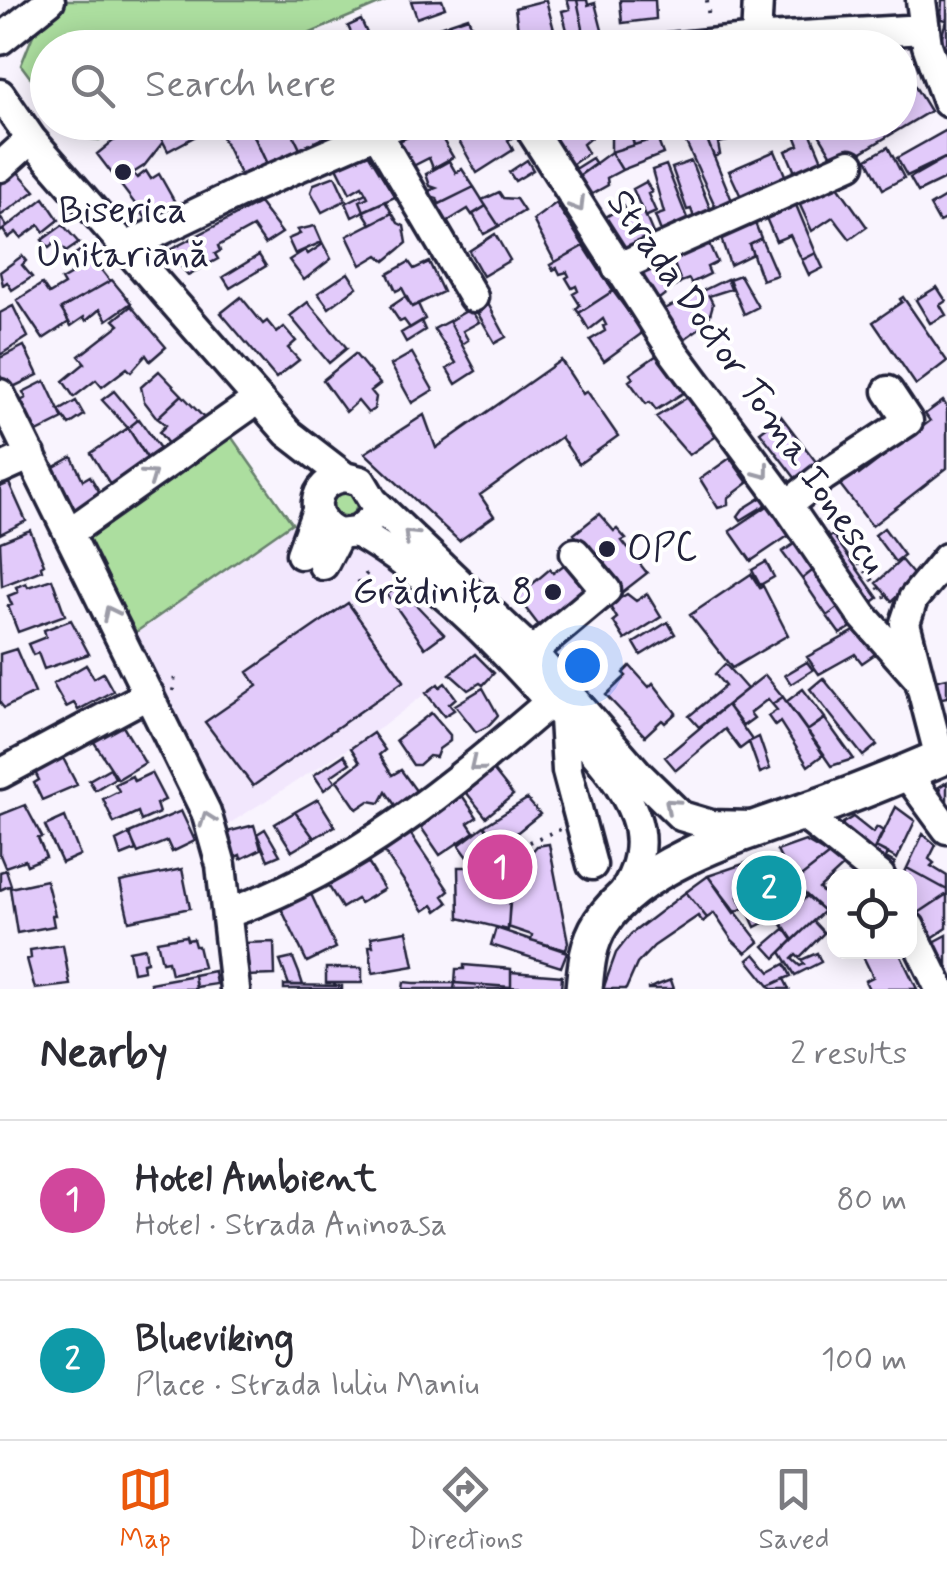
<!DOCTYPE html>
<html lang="en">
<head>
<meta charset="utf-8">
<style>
  body { margin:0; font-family:Mynerve,sans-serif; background:#f7f7f7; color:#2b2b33 }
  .controls { position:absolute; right:30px; bottom:30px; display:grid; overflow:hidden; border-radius:20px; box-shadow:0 5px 25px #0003 }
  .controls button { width:90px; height:90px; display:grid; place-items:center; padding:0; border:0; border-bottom:2px solid #e1e1e2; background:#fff; color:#2b2b33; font:50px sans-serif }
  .you { position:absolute; left:582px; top:665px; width:35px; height:35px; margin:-25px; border:8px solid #fff; border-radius:50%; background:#1a73e8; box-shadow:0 0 0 15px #1a73e833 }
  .badge { display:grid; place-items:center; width:65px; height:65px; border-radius:50%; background:#ea580c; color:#fff; font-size:32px; font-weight:700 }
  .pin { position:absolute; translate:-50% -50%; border:5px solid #fff; box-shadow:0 2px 10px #0006 }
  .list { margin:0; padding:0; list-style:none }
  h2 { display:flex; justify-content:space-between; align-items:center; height:130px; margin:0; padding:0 40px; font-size:42px }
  h2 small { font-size:32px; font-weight:400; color:#7c7c81 }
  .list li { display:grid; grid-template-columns:65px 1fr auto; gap:30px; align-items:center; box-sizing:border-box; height:160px; padding:0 40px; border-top:2px solid #e1e1e2 }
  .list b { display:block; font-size:38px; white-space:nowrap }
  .list p { margin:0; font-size:32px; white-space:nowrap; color:#7c7c81 }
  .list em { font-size:32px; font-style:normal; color:#7c7c81 }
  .icon { flex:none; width:55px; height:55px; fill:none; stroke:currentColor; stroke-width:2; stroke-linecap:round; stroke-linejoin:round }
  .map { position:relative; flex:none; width:947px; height:989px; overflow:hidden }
  .search { position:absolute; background:#fff; box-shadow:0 5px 25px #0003; left:30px; right:30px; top:30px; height:110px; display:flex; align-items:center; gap:25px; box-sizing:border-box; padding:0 35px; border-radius:55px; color:#7c7c81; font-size:38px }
  .sheet { height:450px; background:#fff }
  nav { display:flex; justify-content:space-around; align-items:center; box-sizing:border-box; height:140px; border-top:2px solid #e1e1e2; background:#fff; font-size:28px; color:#7c7c81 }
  nav a { display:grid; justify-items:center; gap:5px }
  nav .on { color:#ea580c }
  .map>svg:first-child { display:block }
  .built { fill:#f2e7fd }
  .green { fill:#acde9f; stroke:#67806d; stroke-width:2.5 }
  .building { fill:#e2cafa; stroke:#22223b; stroke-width:2.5 }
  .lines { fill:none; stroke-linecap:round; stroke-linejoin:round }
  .minor-casing { stroke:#22223b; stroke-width:35 }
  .major-casing { stroke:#22223b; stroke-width:42 }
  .path { stroke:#22223b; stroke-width:4; stroke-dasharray:2.5 8; stroke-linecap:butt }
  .minor { stroke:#fff; stroke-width:28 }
  .major { stroke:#fff; stroke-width:35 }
  .oneway { stroke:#9c9ca7 }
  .poi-dot { fill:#22223b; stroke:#fff; stroke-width:4 }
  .labels { text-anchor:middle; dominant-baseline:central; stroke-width:8; stroke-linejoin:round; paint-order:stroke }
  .poi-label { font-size:38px; fill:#22223b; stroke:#fff }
  .street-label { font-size:38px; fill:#22223b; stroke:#fff }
</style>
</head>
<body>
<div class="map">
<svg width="947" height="989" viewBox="0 0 947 989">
  <rect width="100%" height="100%" fill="#f9f4fe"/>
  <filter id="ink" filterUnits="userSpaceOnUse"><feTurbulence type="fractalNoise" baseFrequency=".01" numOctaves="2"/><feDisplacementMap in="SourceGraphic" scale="20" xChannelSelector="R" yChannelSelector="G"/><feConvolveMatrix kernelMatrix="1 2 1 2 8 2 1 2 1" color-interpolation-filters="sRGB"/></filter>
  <g filter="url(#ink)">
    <!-- built -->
    <path class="built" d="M292 523 329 555 355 541 480 651 382 727 216 832 136 632Z"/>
    <!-- green -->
    <path class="green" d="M67 0H388L278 47 48 48 47 100 21 65 37 25Z
      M65 123H132L99 140 76 137Z
      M228 432 292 523 136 632 84 532Z
      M333 504a12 12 0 1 1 24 0a12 12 0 1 1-24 0Z"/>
    <!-- building -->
    <path class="building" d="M442 0 445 8 417 18 411 1Z
      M546 0 558 45 526 48 523 36 519 37 515 8Z
      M567 0H577L585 38 570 42 562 11 570 9Z
      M577 0H587L588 5 595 3 603 34 585 38Z
      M620 0H655L656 19 622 23Z
      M942 0H947V52L941 40 946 20 941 19Z
      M468 17 476 37 480 48H460L450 23Z
      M361 20 370 40 357 46 348 26Z
      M450 23 460 48H443L436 28Z
      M911 80 930 111 838 166 819 134 821 126 834 122H900V87Z
      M163 122H217L218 124 168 151 155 126Z
      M259 122H287L300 149 267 164 250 128Z
      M287 122H343L346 127 300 149Z
      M474 122H503L512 138 508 140 513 150 477 173 458 139 469 132 466 128Z
      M548 122H567L569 125 556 133Z
      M575 122H595L600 130 583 144 588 153 566 169 548 141Z
      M628 122 634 145 611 152V126Z
      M628 122H655L656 138 634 145Z
      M762 122H806L824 165 797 177 786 151 799 145 792 127 766 133Z
      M433 123 453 157 433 168 429 158 409 168 398 139Z
      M753 123 756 135 718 143 720 154 714 157 704 132Z
      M153 124 163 142 144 166 133 173 137 178 146 171 151 179 159 174 177 206 148 221 97 154 113 141Z
      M249 125 267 164 241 176 222 137Z
      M947 130V157L907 176 897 158Z
      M704 132 733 203 717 210 683 136Z
      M657 138 663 154 622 170 611 152Z
      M888 147 904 178 883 189 867 159Z
      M775 151 787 180 742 199 729 171Z
      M611 152 622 170 607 178 608 185 585 198 573 180Z
      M368 153 395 197 364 211 360 201 368 197 362 186 350 193 337 167Z
      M947 157V178L918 192 910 178Z
      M592 158 596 164 573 180 568 173Z
      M527 160 533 170 515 181 509 172Z
      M449 161 456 173 462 169 474 187 439 204 437 198 430 196 431 190 436 188 430 186 426 174Z
      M691 161 712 213 695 220 691 209 687 210 672 168Z
      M666 165 689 223 662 234 655 216 664 213 652 170Z
      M17 171 35 191 0 216 7 227 0 232V185Z
      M335 176 346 200 322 212 311 192 314 184Z
      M646 182 652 192 648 194 656 212 645 217 633 189Z
      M838 186 867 227 850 239 833 217 812 231 799 203Z
      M474 187 486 206 472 215 468 209 440 226 430 209Z
      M499 192 503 198 516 199 524 211 499 226 482 200Z
      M366 193 368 197 360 201 364 211 352 217 346 203Z
      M947 196V218L939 222 930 206Z
      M44 198 59 220 44 232 39 225 21 238 16 232 8 238 3 230Z
      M385 201 392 213 371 224 363 211Z
      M259 203 282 233 265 244 253 227 218 246 220 251 215 254 218 259 188 275 168 251Z
      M556 203 584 246 555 262 533 220Z
      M617 204 623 205 626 216 643 210 655 238 620 254 599 221 614 212 611 207Z
      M796 205 816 253 802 260 790 235 776 241 766 218Z
      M486 206 499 226 484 234 473 214Z
      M392 213 398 223 404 226 407 243 385 261 378 255 361 265 347 236Z
      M755 223 761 238 749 244 753 254 730 265 721 238Z
      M63 225 79 243 66 252 56 242 49 248 42 240Z
      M315 226 322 242 295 254 288 239 300 234 297 230Z
      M495 234 510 260 483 276 469 251Z
      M761 238 777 275 762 280 749 244Z
      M323 244 331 259 304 280 289 260 305 250 308 254Z
      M709 244 717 262 707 267 710 274 691 283 689 279 681 282 672 259Z
      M584 246 613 291 579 313 576 309 580 305 573 294 578 291 576 286 572 288 566 278 569 276 567 272 560 274 557 268 553 270 550 265Z
      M84 248 110 281 61 309 69 322 43 339 17 300 42 284 49 294 64 285 61 280 73 273 67 260Z
      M816 253 823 268 809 275 802 260Z
      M259 255 266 266 230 288 223 277Z
      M22 256 26 261 22 265 32 277 12 290 7 282 3 285 0 272Z
      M672 259 681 282 655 302 639 281 641 273Z
      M409 262 414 269 429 262 443 292 412 307 402 288 396 291 388 274Z
      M348 273 357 287 329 308 318 293Z
      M740 275 758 307 744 314 729 279Z
      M727 279 731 289 709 296 713 304 708 322 683 340 663 310Z
      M112 280 131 303 107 320 100 309 86 321 84 317 71 326 61 309Z
      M937 287 946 301 940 305 946 315 930 323 916 300Z
      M613 291 640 328 641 334 604 361 590 340 605 331 603 326 606 325 603 319 589 330 579 313Z
      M241 297 263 324 267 321 277 333 284 327 296 341 288 348 299 360 276 378 221 313Z
      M405 297 412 307 418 304 425 319 410 328 404 320 400 322 390 307Z
      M903 297 947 361 916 385 873 322 902 302 900 299Z
      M486 300 506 337 495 343 474 307Z
      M308 302 347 348 329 363 290 316Z
      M13 306 28 337 0 355V313Z
      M131 306 166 347 150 361 146 355 131 372 127 368 102 387 96 380 74 397 63 381 85 363 79 356 119 325 114 320Z
      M470 309 479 322 463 331 468 340 462 344 449 321Z
      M421 321 425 330 406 342 401 333Z
      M449 321 476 371 456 384 447 369 456 363 434 329Z
      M24 346 38 375 7 390 0 375V358Z
      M412 353 433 390 412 403 391 365Z
      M660 353 688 390 656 410 650 402 646 404 629 381 633 378 630 374Z
      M355 354 380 384 371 391 376 397 374 409 368 413 358 401 346 412 323 380Z
      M561 360 583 394 587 391 618 436 579 464 561 437 480 495 494 516 459 541 365 453 424 415 436 448Z
      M159 371 182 395 157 418 144 401 141 387Z
      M45 381 63 419 27 437 13 405 26 398 23 392Z
      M114 391 138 420 128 428 102 400Z
      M693 394 721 433 689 455 656 417Z
      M182 395 205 419 190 433 169 445 159 432 166 425 157 418Z
      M76 401 84 415 69 425 59 411Z
      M943 401 947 407V468L872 526 838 482 855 469 859 475 930 421 925 414Z
      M781 416 820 467 799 483 760 432Z
      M139 419 164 454 151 464 128 428Z
      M128 428 150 463 113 489 91 453Z
      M72 457 83 480 90 476 102 496 69 516 47 471Z
      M730 458 748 483 728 498V505L718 508 700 479Z
      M9 483 26 521 0 534V487Z
      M767 494 772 501 741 520 738 516 743 509Z
      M775 501 797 530 751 561 730 531Z
      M599 514 614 531 617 529 626 539 622 541 647 573 620 594 574 534Z
      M884 528 904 555 895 562 875 535Z
      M30 530 44 564 41 566 42 570 2 586 0 542Z
      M833 535 878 598 863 609 818 545Z
      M803 538 821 564 802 579 782 552Z
      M901 560 917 579 892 601 876 583Z
      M568 562 587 588 578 595 580 598 540 627 517 597 550 569 553 573Z
      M766 562 774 577 760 585 752 570Z
      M821 564 847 601 827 616 802 579Z
      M751 574 760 588 763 586 788 635 732 668 690 615Z
      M52 579 65 615 18 632 8 606 12 605 8 596 18 592 16 587 26 583 28 587Z
      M399 587 444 634 425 648 387 594Z
      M627 594 636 601 647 594 661 617 625 640 613 621 617 618 609 605Z
      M847 601 860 622 840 634 827 616Z
      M348 603 404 681 253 786 205 722 257 686 248 672Z
      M71 620 89 654 44 669 38 653 33 655 28 644 46 637 44 630Z
      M668 622 675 634 641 655 634 643Z
      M864 626 881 650 862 663 855 654 819 674 807 657Z
      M16 649 35 693 4 708 0 703V654Z
      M475 654 494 673 483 685 480 683 468 690 450 674Z
      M807 662 813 670 791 684 785 675Z
      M725 664 747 689 699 727 689 716 725 686 715 674Z
      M86 665 94 678 103 673 113 691 78 710 74 703 66 707 53 684Z
      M630 666 649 687 653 683 676 713 665 723 662 720 645 736 606 695 626 676 623 673Z
      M765 675 783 697 772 704 768 699 750 713 754 718 743 726 727 705Z
      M823 678 877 745 863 756 810 689Z
      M947 678V697L932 700 929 682Z
      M445 683 456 698 449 704 454 710 444 716 426 693 438 684 440 687Z
      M483 688 498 715 488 726 476 732 455 705Z
      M803 689 825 718 807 731 786 702Z
      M783 697 824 754 808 766 780 722 775 726 768 716 777 710 772 704Z
      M727 705 752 740 740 749 725 729 676 770 665 757Z
      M431 713 450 735V741L439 749 436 757 429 756 419 765H413L396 740Z
      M825 719 853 758V759L831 766 807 731Z
      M121 723 145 763 118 779 92 739Z
      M373 733 385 750 379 755 392 775 401 770 422 799 401 814 386 792 380 803 369 801 357 809 337 780 360 762 351 748Z
      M759 737 770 769 760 773 749 742Z
      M344 755 350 763 331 776 335 782 324 790 314 775Z
      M62 756 77 785 42 800 34 783 39 780 34 770Z
      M110 768 115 778 95 790 89 780Z
      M493 770 513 795 486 817 466 792 471 788 469 786Z
      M151 773 165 800 156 804 159 813 141 821 138 812 114 823 103 799 119 791 115 784 132 776 134 781Z
      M947 782V808L939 787Z
      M459 791 477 817 468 823 474 832 440 855 416 820 433 815 451 803 448 799Z
      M318 799 335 826 314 838 295 812Z
      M527 799 540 814 503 844 498 840 497 842 484 826Z
      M25 805 42 837 38 838 46 857 27 865 25 860 5 867 0 855V815Z
      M896 807 915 821 897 859 876 847Z
      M181 811 195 841 172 852 167 841 138 853 129 833Z
      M295 812 314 838 292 851 275 824Z
      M65 817 80 855 62 863 45 826Z
      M853 817 873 833 877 827 883 831 871 855 842 832 843 823Z
      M254 825 261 849 241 859 240 855 228 860 219 834Z
      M484 826 499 845 473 864 459 845Z
      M265 829 280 855 268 860 257 834Z
      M410 833 449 891 443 896 448 903 437 911 433 905 424 911 383 850Z
      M130 834 136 850 121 856 116 841Z
      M923 834 936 845 929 859 934 863 931 866 947 876V890L907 868Z
      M805 841 829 855 793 883 777 851Z
      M549 844 568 942 566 950 531 940 532 935 508 927 512 879 516 876 514 856H528L537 846Z
      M876 847 888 853 886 858 895 863 888 873 873 854Z
      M495 851 508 855 512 862 508 930 459 918 458 867H469Z
      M829 855 845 865 819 889 833 902 824 911 793 883Z
      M766 856 790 914 781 923 771 913 746 863Z
      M367 861 384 889 360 903 357 899 342 908 328 885Z
      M746 863 773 918 755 927 741 896 738 897 743 908 734 913 708 876Z
      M907 868 947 890V894L917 914 910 904V876H903Z
      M182 869 190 908 129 921 120 882Z
      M6 870 11 885 0 890V872Z
      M708 876 759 942 746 953 732 940 714 913 707 918 686 892Z
      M46 880 55 915H52L54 926 17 933 10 888Z
      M834 884V900L833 902 824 894Z
      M686 892 707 918 703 922 698 916 654 946 637 964 626 989H603L616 953 631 934Z
      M311 894 336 948 307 962 281 908Z
      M947 894V928L932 938 917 914Z
      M807 896 824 911 793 940 781 923Z
      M813 921 824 933 799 958 796 955 792 959 800 966 804 964 801 960 817 953 821 962 795 975 781 952Z
      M496 928 567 952 561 967 491 945Z
      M785 928 793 940 775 958 764 946Z
      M407 931 414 966 373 973 369 946H373L371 937Z
      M947 935V965L934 942Z
      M186 936 187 940 193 939 195 946H198L203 967 171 974 168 961 162 962 157 941Z
      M274 942 275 975 245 976 243 943Z
      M63 945 70 985 35 989 27 959 31 958 30 950Z
      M145 948 147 962 143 963 144 970 133 972 129 951Z
      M861 952H899L917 989H869L865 981 873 977Z
      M755 954 770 972 785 964 791 976 769 986 748 960Z
      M293 958 299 973 303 985H289L280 961Z
      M464 965 511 969V987L455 983 456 969H464Z
      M326 968H362V983H326Z
      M214 971 216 984 196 987 194 975Z
      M511 972 562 976 561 989 511 987Z
      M194 975 196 989H151L150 983Z
      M784 979 789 989H771L769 986Z
      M671 980 674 989H647Z
      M404 982 414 983H455L454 989H403Z
      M455 983 511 987 529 989H454Z
      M284 985 342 986V989H284Z"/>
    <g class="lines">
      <defs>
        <path id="minor" d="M921 0 927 45 947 102
          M756 39 758 0
          M0 40 50 0
          M669 48 767 38 924 29
          M0 94 31 139 288 433 345 477 361 481 373 501 532 652 640 776 681 816 711 825 751 826
          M526 122 672 350 787 505 862 615 916 676
          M377 134 473 297
          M0 167 31 139
          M126 247 241 192 402 122
          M617 268 850 164
          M0 394 206 812 221 865 235 989
          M0 469 31 455
          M345 477C310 481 307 521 339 534L356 532 368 522
          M787 505 824 476 908 421 888 391
          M70 532 258 399
          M356 532C438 578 506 652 568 722 592 750 622 781 635 816 645 844 638 872 621 896
          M301 554 316 513
          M323 565 339 534
          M532 652 606 590 575 553
          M564 718 567 771 592 865
          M940 758 905 623 913 599 947 558
          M906 773 947 829
          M0 774 149 694
          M801 813 880 876
          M228 913C352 870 452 786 550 702
          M910 927 940 989"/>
        <path id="major" d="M584 989C586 966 588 943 601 923 644 858 764 827 834 801 872 787 910 771 947 755"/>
      </defs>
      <!-- minor casing -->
      <use href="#minor" class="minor-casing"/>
      <!-- major casing -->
      <use href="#major" class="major-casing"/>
      <!-- path -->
      <path class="path" d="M707 0 709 20
        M833 529 888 600
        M358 583 372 568
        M173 691 175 675
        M519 846 561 829"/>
      <!-- minor -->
      <use href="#minor" class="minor"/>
      <!-- major -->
      <use href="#major" class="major"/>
    </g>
    <!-- one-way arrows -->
    <defs><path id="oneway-chevron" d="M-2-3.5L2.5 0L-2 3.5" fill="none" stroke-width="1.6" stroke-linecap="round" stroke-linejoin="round" transform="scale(2.5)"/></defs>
    <g class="oneway">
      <use href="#oneway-chevron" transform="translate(578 205) rotate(58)"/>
      <use href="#oneway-chevron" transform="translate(763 472) rotate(53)"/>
      <use href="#oneway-chevron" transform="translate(150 476) rotate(-35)"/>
      <use href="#oneway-chevron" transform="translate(410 536) rotate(-136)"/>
      <use href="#oneway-chevron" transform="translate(110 613) rotate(-116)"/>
      <use href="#oneway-chevron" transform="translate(476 765) rotate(141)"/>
      <use href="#oneway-chevron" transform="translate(671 805) rotate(-138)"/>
      <use href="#oneway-chevron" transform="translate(207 819) rotate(-110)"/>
    </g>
  </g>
  <!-- markers -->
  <g class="poi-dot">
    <circle cx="123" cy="172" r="10"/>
    <circle cx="607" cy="549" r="10"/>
    <circle cx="553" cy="592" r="10"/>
  </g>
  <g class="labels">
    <!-- poi labels -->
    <g class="poi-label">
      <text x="123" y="211">Biserica<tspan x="123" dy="44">Unitariană</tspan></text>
      <text x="627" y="549" text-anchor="start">OPC</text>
      <text x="533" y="592" text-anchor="end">Grădinița 8</text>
    </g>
    <!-- street labels -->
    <g class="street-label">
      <text transform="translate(746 382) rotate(55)">Strada Doctor Toma Ionescu</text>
    </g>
  </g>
</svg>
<div class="controls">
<button><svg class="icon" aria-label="locate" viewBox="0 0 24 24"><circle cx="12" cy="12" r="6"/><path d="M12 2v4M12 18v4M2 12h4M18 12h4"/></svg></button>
</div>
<div class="you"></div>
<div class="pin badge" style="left:500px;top:867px;background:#d1479c">1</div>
<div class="pin badge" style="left:769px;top:888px;background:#0f9aa8">2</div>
<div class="search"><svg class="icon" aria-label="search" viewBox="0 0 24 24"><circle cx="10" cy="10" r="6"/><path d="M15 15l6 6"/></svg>Search here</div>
</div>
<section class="sheet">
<h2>Nearby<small>2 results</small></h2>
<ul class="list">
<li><span class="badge" style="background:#d1479c">1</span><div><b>Hotel Ambient</b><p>Hotel · Strada Aninoasa</p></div><em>80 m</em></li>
<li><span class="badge" style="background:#0f9aa8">2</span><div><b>Blueviking</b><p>Place · Strada Iuliu Maniu</p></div><em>100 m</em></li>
</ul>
</section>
<nav>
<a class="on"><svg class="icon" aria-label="map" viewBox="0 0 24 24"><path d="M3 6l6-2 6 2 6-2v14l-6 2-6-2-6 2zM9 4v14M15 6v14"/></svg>Map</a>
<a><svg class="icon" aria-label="directions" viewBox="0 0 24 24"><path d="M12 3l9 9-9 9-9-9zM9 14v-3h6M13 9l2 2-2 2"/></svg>Directions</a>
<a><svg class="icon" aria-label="saved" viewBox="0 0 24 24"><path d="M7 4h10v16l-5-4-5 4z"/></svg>Saved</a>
</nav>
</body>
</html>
